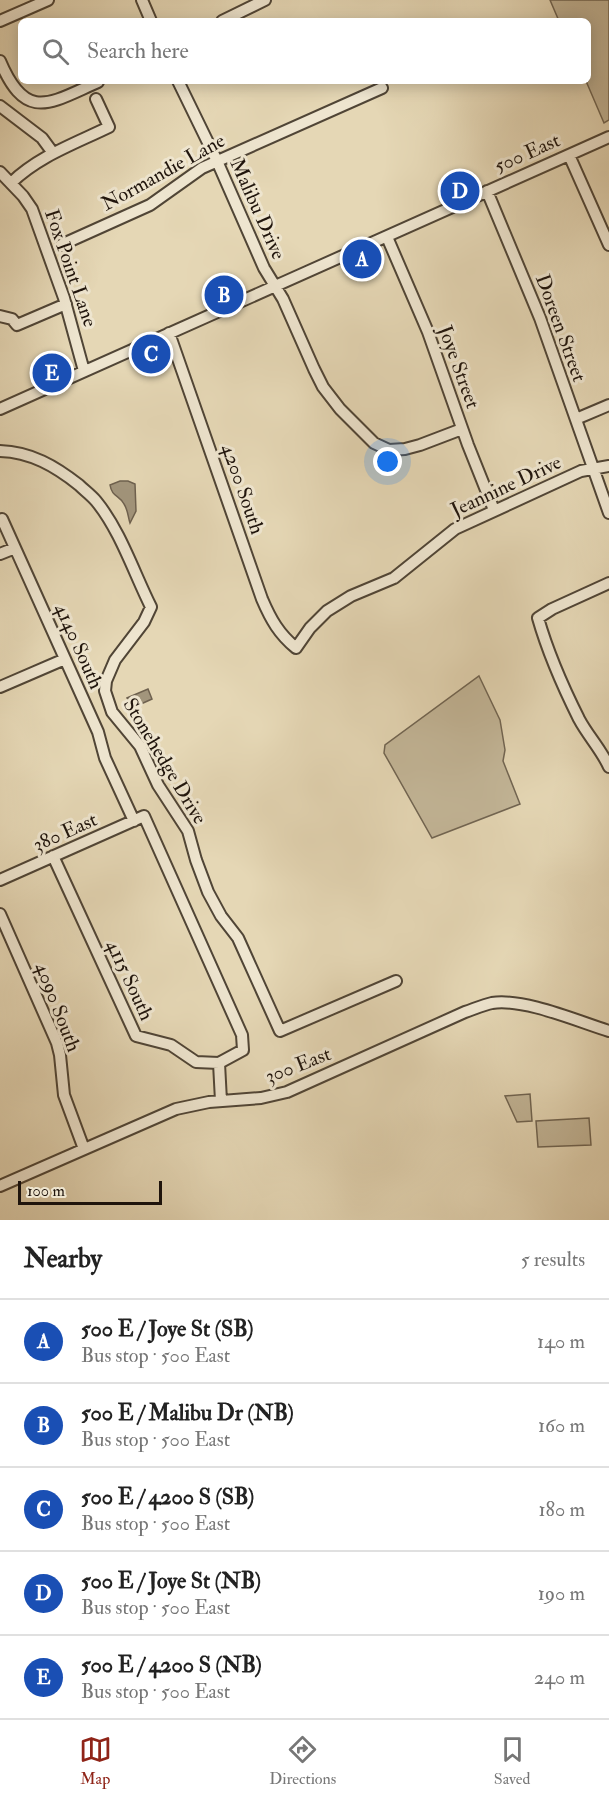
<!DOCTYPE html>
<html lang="en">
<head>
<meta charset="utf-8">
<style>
  body { margin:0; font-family:"IM FELL Double Pica",serif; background:#f6f6f6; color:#222 }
  .scale { position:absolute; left:18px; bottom:15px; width:144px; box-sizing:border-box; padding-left:6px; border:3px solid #1f140c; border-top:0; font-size:16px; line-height:21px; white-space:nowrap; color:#1f140c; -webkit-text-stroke:4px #eee5cf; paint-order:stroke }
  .you { position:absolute; left:388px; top:462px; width:21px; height:21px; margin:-15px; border:4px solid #fff; border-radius:50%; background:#1a73e8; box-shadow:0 0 0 9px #1a73e833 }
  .badge { display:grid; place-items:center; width:39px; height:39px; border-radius:50%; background:#8f2418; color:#fff; font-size:20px; font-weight:700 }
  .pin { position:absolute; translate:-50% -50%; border:3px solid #fff; box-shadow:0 2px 6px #0006 }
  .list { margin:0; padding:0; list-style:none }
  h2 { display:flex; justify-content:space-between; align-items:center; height:78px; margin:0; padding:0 24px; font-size:26px }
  h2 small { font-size:20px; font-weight:400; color:#767676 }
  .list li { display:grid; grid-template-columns:39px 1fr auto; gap:18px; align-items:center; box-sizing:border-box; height:84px; padding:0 24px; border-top:2px solid #e0e0e0 }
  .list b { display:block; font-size:22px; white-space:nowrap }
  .list p { margin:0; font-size:20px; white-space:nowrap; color:#767676 }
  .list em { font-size:20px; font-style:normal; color:#767676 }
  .icon { flex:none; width:33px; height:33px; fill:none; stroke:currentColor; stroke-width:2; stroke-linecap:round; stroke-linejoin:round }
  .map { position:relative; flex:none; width:609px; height:1220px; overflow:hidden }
  .search { position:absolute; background:#fff; box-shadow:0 3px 15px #0003; left:18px; right:18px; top:18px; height:66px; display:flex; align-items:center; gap:15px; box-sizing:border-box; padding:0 21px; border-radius:9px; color:#767676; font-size:22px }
  .sheet { height:498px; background:#fff }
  nav { display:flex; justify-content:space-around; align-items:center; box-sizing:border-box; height:84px; border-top:2px solid #e0e0e0; background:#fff; font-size:16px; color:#767676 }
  nav a { display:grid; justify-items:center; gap:3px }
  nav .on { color:#8f2418 }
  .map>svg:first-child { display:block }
  .green { fill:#c3b698; stroke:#716552; stroke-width:1.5 }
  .water { fill:#a2957c; stroke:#6e614f; stroke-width:1.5 }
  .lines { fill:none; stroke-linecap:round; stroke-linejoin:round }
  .minor-casing { stroke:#504536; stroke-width:14 }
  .minor { stroke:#eee5cf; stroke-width:10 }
  .labels { text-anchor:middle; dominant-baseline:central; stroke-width:6; stroke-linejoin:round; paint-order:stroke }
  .street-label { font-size:20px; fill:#1f140c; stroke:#eee5cf }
</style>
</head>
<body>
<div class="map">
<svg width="609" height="1220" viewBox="0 0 609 1220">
  <rect width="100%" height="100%" fill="#e5d7b5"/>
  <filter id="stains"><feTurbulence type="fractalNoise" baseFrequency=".00333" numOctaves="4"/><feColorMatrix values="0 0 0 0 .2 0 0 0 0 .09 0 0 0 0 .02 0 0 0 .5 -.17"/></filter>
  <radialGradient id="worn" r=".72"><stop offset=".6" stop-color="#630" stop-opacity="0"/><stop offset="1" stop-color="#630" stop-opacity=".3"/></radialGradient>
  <!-- green -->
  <path class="green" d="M550 0H609V120L604 123 586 81H588V21H559Z
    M479 676 500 720 505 750 503 761 520 804 432 838 384 753 385 745Z
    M530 1094 532 1121 517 1122 505 1096Z
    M589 1118 591 1145 538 1147 536 1121Z"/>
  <!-- water -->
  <path class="water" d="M120 481H128L135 484 136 511 130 523C128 517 128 510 124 504 119 495 112 497 110 485Z
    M148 689 152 699 132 708 127 698Z"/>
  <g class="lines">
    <defs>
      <path id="minor" d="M142 0 151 21
        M0 21 48 0
        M222 21 265 0
        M0 61C26 123 50 103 98 82
        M178 81 217 161 264 268 283 299 314 369 323 387 340 409 374 443 389 450 405 449 420 445 462 429
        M0 106 42 138 53 153
        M569 155 609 245
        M0 172 23 196 32 209 64 298 84 371
        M11 183C39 156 74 144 109 127L96 99
        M487 191 540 318 609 513
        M387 237 428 332 468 445 494 510
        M61 245 150 205 202 168 382 88
        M0 316 12 319 17 325 66 304
        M169 333 262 599C271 620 279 634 296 648L310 628 327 611 351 596 394 578 455 529 581 471 609 466
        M0 409 609 137
        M576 419 609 405
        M0 451C31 452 55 466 79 485 84 490 91 495 96 501 120 530 134 573 151 607L144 622 115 660 106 681 105 691 112 712 140 746 158 785 188 831 196 860 208 892 221 916 238 938 280 1031 396 981
        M2 519 98 732 105 758 134 821
        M0 554 15 548
        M609 583 552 609 538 618C548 653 563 687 579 719 588 736 601 749 609 767
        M0 687 65 659
        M53 856 136 1036 171 1045 196 1062 219 1063 221 1101
        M0 880 144 816 242 1035 243 1050 219 1063
        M0 914 57 1043 60 1055 64 1095 84 1149
        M0 1186 176 1109 209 1102 261 1098 287 1092 465 1012C474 1009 483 1005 492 1003 524 998 577 1021 609 1031"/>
    </defs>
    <!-- minor casing -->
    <use href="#minor" class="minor-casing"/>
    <!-- minor -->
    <use href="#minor" class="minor"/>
  </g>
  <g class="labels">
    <!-- street labels -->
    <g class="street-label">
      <text transform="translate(527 153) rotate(-24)">500 East</text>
      <text transform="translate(163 172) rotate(-29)">Normandie Lane</text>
      <text transform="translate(258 209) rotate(66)">Malibu Drive</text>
      <text transform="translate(71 268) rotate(71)">Fox Point Lane</text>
      <text transform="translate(561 328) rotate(70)">Doreen Street</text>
      <text transform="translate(459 367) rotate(70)">Joye Street</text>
      <text transform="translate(506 486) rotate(-25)">Jeannine Drive</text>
      <text transform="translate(243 489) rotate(71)">4200 South</text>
      <text transform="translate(79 646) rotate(66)">4140 South</text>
      <text transform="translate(165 761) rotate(59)">Stonehedge Drive</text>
      <text transform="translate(65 832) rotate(-24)">380 East</text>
      <text transform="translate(130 980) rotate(65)">4115 South</text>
      <text transform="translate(58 1007) rotate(69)">4090 South</text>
      <text transform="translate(298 1065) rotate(-21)">300 East</text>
    </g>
  </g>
  <rect width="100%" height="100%" filter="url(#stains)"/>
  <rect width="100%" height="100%" fill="url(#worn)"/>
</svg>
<div class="scale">100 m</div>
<div class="you"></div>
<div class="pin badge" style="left:362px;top:259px;background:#1a4fb4">A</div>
<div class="pin badge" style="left:224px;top:295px;background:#1a4fb4">B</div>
<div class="pin badge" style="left:151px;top:354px;background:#1a4fb4">C</div>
<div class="pin badge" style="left:460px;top:191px;background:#1a4fb4">D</div>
<div class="pin badge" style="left:52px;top:373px;background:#1a4fb4">E</div>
<div class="search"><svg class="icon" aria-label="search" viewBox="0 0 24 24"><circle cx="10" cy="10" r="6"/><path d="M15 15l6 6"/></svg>Search here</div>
</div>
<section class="sheet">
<h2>Nearby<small>5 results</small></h2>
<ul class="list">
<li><span class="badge" style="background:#1a4fb4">A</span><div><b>500 E / Joye St (SB)</b><p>Bus stop · 500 East</p></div><em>140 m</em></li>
<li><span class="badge" style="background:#1a4fb4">B</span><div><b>500 E / Malibu Dr (NB)</b><p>Bus stop · 500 East</p></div><em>160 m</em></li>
<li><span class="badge" style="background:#1a4fb4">C</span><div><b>500 E / 4200 S (SB)</b><p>Bus stop · 500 East</p></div><em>180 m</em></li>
<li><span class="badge" style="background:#1a4fb4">D</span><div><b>500 E / Joye St (NB)</b><p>Bus stop · 500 East</p></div><em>190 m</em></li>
<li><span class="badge" style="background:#1a4fb4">E</span><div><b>500 E / 4200 S (NB)</b><p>Bus stop · 500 East</p></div><em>240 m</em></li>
</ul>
</section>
<nav>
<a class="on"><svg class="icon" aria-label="map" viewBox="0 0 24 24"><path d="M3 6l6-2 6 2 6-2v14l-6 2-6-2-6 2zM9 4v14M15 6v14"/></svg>Map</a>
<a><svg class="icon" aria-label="directions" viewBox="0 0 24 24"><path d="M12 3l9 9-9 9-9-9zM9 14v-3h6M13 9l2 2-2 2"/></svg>Directions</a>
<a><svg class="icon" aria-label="saved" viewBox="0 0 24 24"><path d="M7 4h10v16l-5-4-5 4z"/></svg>Saved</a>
</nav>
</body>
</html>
